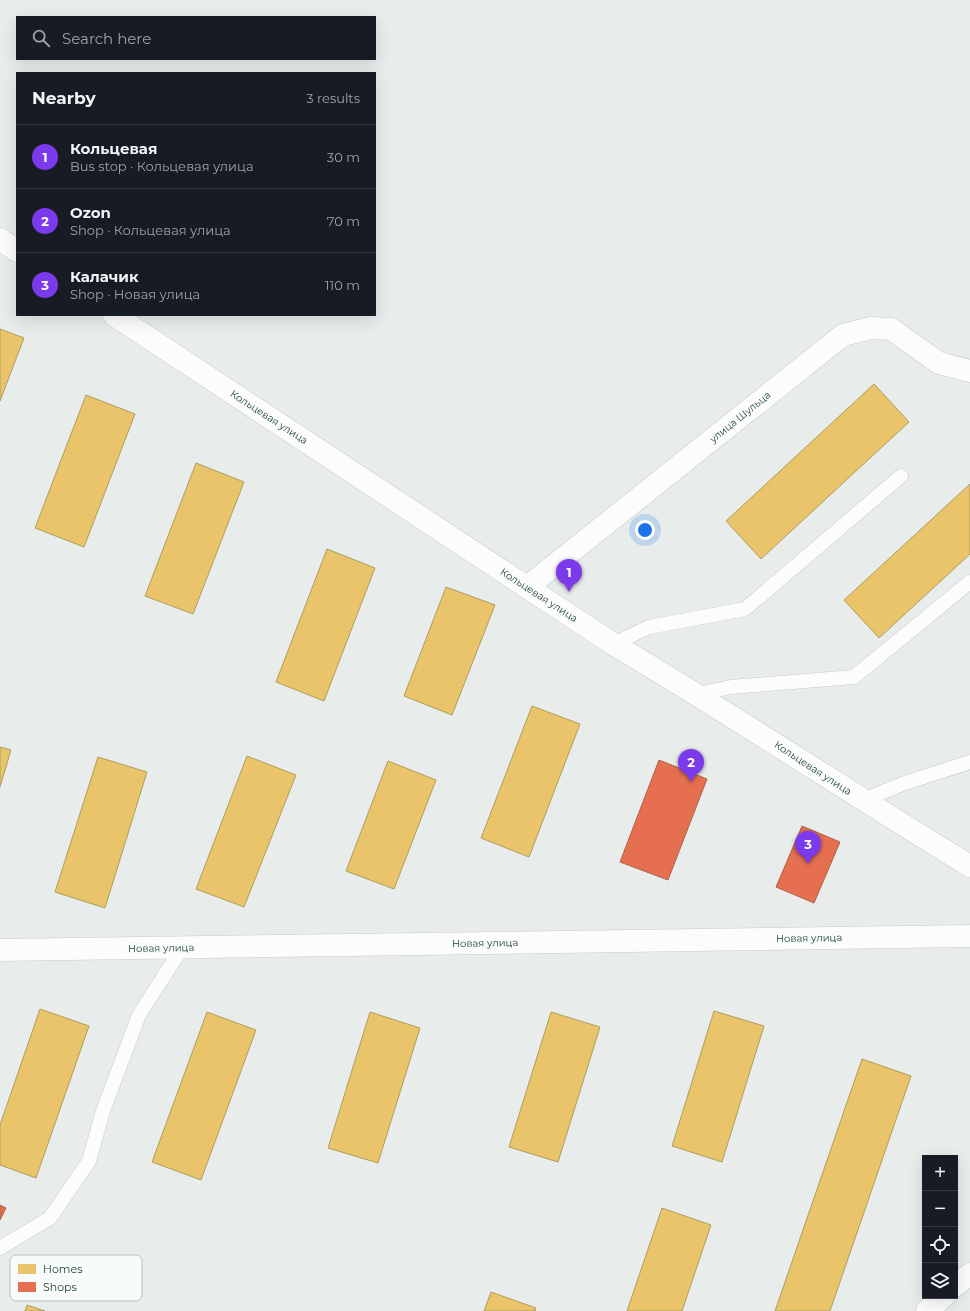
<!DOCTYPE html>
<html lang="en">
<head>
<meta charset="utf-8">
<style>
  body { margin:0; font-family:Montserrat,sans-serif; background:#242831; color:#f1f3f6 }
  .controls { position:absolute; right:12px; bottom:12px; display:grid; overflow:hidden; border-radius:0px; box-shadow:0 4px 16px #0002 }
  .controls button { width:36px; height:36px; display:grid; place-items:center; padding:0; border:0; border-bottom:1px solid #363941; background:#171b24; color:#f1f3f6; font:20px sans-serif }
  .you { position:absolute; left:645px; top:530px; width:14px; height:14px; margin:-10px; border:3px solid #fff; border-radius:50%; background:#1a73e8; box-shadow:0 0 0 6px #1a73e833 }
  .badge { display:grid; place-items:center; width:26px; height:26px; border-radius:50%; background:#7c3aed; color:#fff; font-size:13px; font-weight:700 }
  .pin { position:absolute; translate:-50% -33px; filter:drop-shadow(0 1px 2px #0008) }
  .pin::after { content:''; position:absolute; top:21px; width:14px; height:12px; background:inherit; clip-path:polygon(0 0,100% 0,50% 100%) }
  .list { margin:0; padding:0; list-style:none }
  h2 { display:flex; justify-content:space-between; align-items:center; height:52px; margin:0; padding:0 16px; font-size:17px }
  h2 small { font-size:13px; font-weight:400; color:#9ea1a6 }
  .list li { display:grid; grid-template-columns:26px 1fr auto; gap:12px; align-items:center; box-sizing:border-box; height:64px; padding:0 16px; border-top:1px solid #363941 }
  .list b { display:block; font-size:15px; white-space:nowrap }
  .list p { margin:0; font-size:13px; white-space:nowrap; color:#9ea1a6 }
  .list em { font-size:13px; font-style:normal; color:#9ea1a6 }
  .icon { flex:none; width:22px; height:22px; fill:none; stroke:currentColor; stroke-width:2; stroke-linecap:round; stroke-linejoin:round }
  .map { position:relative; flex:none; width:970px; height:1311px; overflow:hidden }
  .search { position:absolute; background:#171b24; box-shadow:0 4px 16px #0002; left:16px; top:16px; width:360px; height:44px; display:flex; align-items:center; gap:10px; box-sizing:border-box; padding:0 14px; border-radius:0px; color:#9ea1a6; font-size:15px }
  .panel { position:absolute; background:#171b24; box-shadow:0 4px 16px #0002; left:16px; top:72px; width:360px; height:244px; border-radius:0px }
  .map>svg:first-child { display:block }
  .homes { fill:#e9c46a; stroke:#ae9d5c }
  .shops { fill:#e76f51; stroke:#ac624a }
  .lines { fill:none; stroke-linecap:round; stroke-linejoin:round }
  .lane-casing { stroke:#c5cac8; stroke-width:15 }
  .street-casing { stroke:#c5cac8; stroke-width:23 }
  .lane { stroke:#fcfcfc; stroke-width:14 }
  .street { stroke:#fcfcfc; stroke-width:22 }
  .labels { text-anchor:middle; dominant-baseline:central; stroke-width:4; stroke-linejoin:round; paint-order:stroke }
  .street-label { font-size:10px; fill:#24423a; stroke:#f7fbf9 }
  .key { fill:#f7fbf9; stroke:#b8c4c0; stroke-width:1 }
  .key-label { font-size:11px; fill:#24423a }
</style>
</head>
<body>
<div class="map">
<svg width="970" height="1311" viewBox="0 0 970 1311">
  <rect width="100%" height="100%" fill="#e8edeb"/>
  <!-- homes -->
  <path class="homes" d="M0 329 24 338 0 401Z
    M874 384 909 422 761 559 726 521Z
    M86 395 135 414 84 547 35 528Z
    M196 463 244 482 193 614 145 596Z
    M970 484V554L879 638 844 600Z
    M327 549 375 568 324 701 276 682Z
    M446 587 495 605 452 715 404 696Z
    M532 706 580 724 529 857 481 838Z
    M0 747 11 750 0 787Z
    M247 756 296 775 244 907 196 889Z
    M98 757 147 772 105 908 55 892Z
    M388 761 436 780 394 889 346 871Z
    M40 1009 89 1026 36 1178 0 1165V1125Z
    M714 1011 764 1026 722 1162 672 1146Z
    M207 1012 256 1030 201 1180 152 1162Z
    M370 1012 420 1028 378 1163 328 1148Z
    M551 1012 600 1027 558 1162 509 1147Z
    M862 1059 911 1076 830 1311H775Z
    M662 1208 711 1225 682 1311H627Z
    M491 1292 536 1308 535 1311H484Z
    M27 1305 45 1311H25Z"/>
  <!-- shops -->
  <path class="shops" d="M659 760 707 779 668 880 620 862Z
    M802 826 840 842 814 903 776 887Z
    M0 1205 6 1208 0 1220Z"/>
  <g class="lines">
    <defs>
      <path id="lane" d="M613 644 649 627 745 609 901 476
        M698 694 731 687 854 677 970 582
        M863 800 905 783 970 762
        M0 1248 50 1218 89 1161 103 1111 139 1015 182 948"/>
      <path id="street" d="M0 239 17 251
        M114 315 613 644C733 715 850 793 970 866
        M527 587 843 335 871 328 891 329 939 363 970 371
        M0 950 970 936
        M955 1286 970 1274
        M927 1311 944 1296"/>
    </defs>
    <!-- lane casing -->
    <use href="#lane" class="lane-casing"/>
    <!-- street casing -->
    <use href="#street" class="street-casing"/>
    <!-- lane -->
    <use href="#lane" class="lane"/>
    <!-- street -->
    <use href="#street" class="street"/>
  </g>
  <g class="labels">
    <!-- street labels -->
    <g class="street-label">
      <text transform="translate(269 417) rotate(33)">Кольцевая улица</text>
      <text transform="translate(740 417) rotate(-39)">улица Шульца</text>
      <text transform="translate(539 595) rotate(33)">Кольцевая улица</text>
      <text transform="translate(813 768) rotate(33)">Кольцевая улица</text>
      <text transform="translate(809 938) rotate(-1)">Новая улица</text>
      <text transform="translate(485 943) rotate(-1)">Новая улица</text>
      <text transform="translate(161 948) rotate(-1)">Новая улица</text>
    </g>
  </g>
  <!-- legend -->
  <rect x="10" y="1255" width="132" height="46" rx="6" class="key"/>
  <rect x="18" y="1264" width="18" height="10" fill="#e9c46a"/>
  <rect x="18" y="1282" width="18" height="10" fill="#e76f51"/>
  <g class="key-label">
    <text x="43" y="1273">Homes</text>
    <text x="43" y="1291">Shops</text>
  </g>
</svg>
<div class="controls">
<button>+</button>
<button>−</button>
<button><svg class="icon" aria-label="locate" viewBox="0 0 24 24"><circle cx="12" cy="12" r="6"/><path d="M12 2v4M12 18v4M2 12h4M18 12h4"/></svg></button>
<button><svg class="icon" aria-label="layers" viewBox="0 0 24 24"><path d="M12 4l9 5-9 5-9-5zM3 14l9 5 9-5"/></svg></button>
</div>
<div class="you"></div>
<div class="pin badge" style="left:569px;top:592px">1</div>
<div class="pin badge" style="left:691px;top:782px">2</div>
<div class="pin badge" style="left:808px;top:864px">3</div>
<div class="search"><svg class="icon" aria-label="search" viewBox="0 0 24 24"><circle cx="10" cy="10" r="6"/><path d="M15 15l6 6"/></svg>Search here</div>
<section class="panel">
<h2>Nearby<small>3 results</small></h2>
<ul class="list">
<li><span class="badge">1</span><div><b>Кольцевая</b><p>Bus stop · Кольцевая улица</p></div><em>30 m</em></li>
<li><span class="badge">2</span><div><b>Ozon</b><p>Shop · Кольцевая улица</p></div><em>70 m</em></li>
<li><span class="badge">3</span><div><b>Калачик</b><p>Shop · Новая улица</p></div><em>110 m</em></li>
</ul>
</section>
</div>
</body>
</html>
